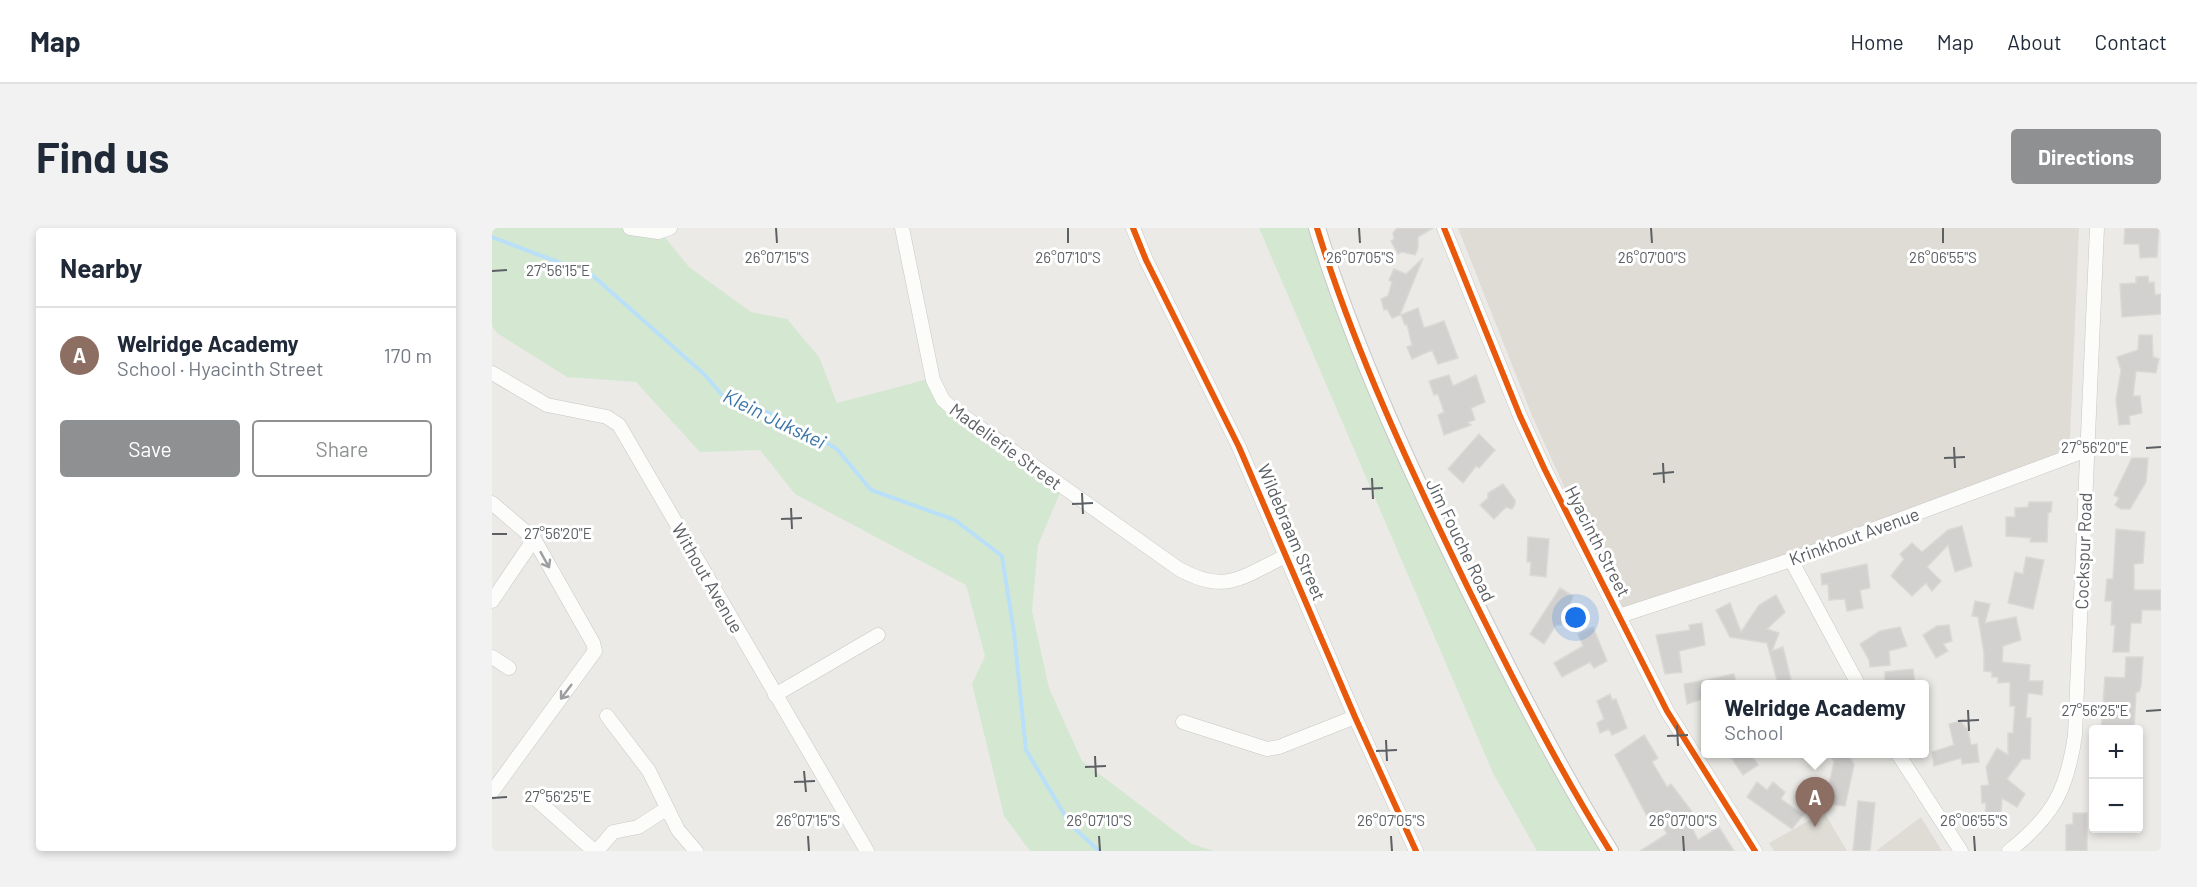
<!DOCTYPE html>
<html lang="en">
<head>
<meta charset="utf-8">
<style>
  body { margin:0; font-family:Barlow,sans-serif; background:#f2f2f3; color:#1f2937 }
  .controls { position:absolute; right:18px; bottom:18px; display:grid; overflow:hidden; border-radius:6px; box-shadow:0 3px 9px #0003 }
  .controls button { width:54px; height:54px; display:grid; place-items:center; padding:0; border:0; border-bottom:2px solid #e0e1e3; background:#fff; color:#1f2937; font:30px sans-serif }
  .you { position:absolute; left:1084px; top:390px; width:21px; height:21px; margin:-15px; border:4px solid #fff; border-radius:50%; background:#1a73e8; box-shadow:0 0 0 9px #1a73e833 }
  .badge { display:grid; place-items:center; width:39px; height:39px; border-radius:50%; background:#8e9092; color:#fff; font-size:20px; font-weight:700 }
  .pin { position:absolute; translate:-50% -50px; filter:drop-shadow(0 2px 3px #0008) }
  .pin::after { content:''; position:absolute; top:32px; width:21px; height:18px; background:inherit; clip-path:polygon(0 0,100% 0,50% 100%) }
  .popup { position:absolute; left:1209px; top:452px; width:228px; height:78px; box-sizing:border-box; display:grid; place-content:center; border-radius:6px; background:#fff; filter:drop-shadow(0 2px 4px #0005); font-size:20px; white-space:nowrap; color:#747a83 }
  .popup b { font-size:22px; color:#1f2937 }
  .popup::after { content:''; position:absolute; left:50%; top:100%; margin-left:-12px; border:12px solid transparent; border-top-color:#fff }
  .list { margin:0; padding:0; list-style:none }
  h2 { display:flex; justify-content:space-between; align-items:center; height:78px; margin:0; padding:0 24px; font-size:26px }
  h2 small { font-size:20px; font-weight:400; color:#747a83 }
  .list li { display:grid; grid-template-columns:39px 1fr auto; gap:18px; align-items:center; box-sizing:border-box; height:96px; padding:0 24px; border-top:2px solid #e0e1e3 }
  .list b { display:block; font-size:22px; white-space:nowrap }
  .list p { margin:0; font-size:20px; white-space:nowrap; color:#747a83 }
  .list em { font-size:20px; font-style:normal; color:#747a83 }
  .actions { display:flex; gap:12px; padding:18px 24px }
  .actions a { flex:1; padding:14px 0; border:2px solid #8e9092; border-radius:6px; text-align:center; font-size:21px; color:#8e9092 }
  .actions .main { background:#8e9092; color:#fff }
  .map { position:relative; flex:none; width:1669px; height:623px; overflow:hidden; border-radius:6px }
  header { display:flex; align-items:center; gap:36px; box-sizing:border-box; height:84px; padding:0 30px; background:#fff; border-bottom:2px solid #e0e1e3 }
  header strong { font-size:28px }
  nav { display:flex; gap:33px; margin-inline-start:auto; font-size:21px }
  .intro { display:flex; align-items:center; justify-content:space-between; box-sizing:border-box; height:144px; padding:0 36px }
  h1 { margin:0; font-size:42px }
  .button { padding:15px 27px; border-radius:6px; background:#8e9092; color:#fff; font-size:21px; font-weight:700 }
  main { display:flex; gap:36px; padding:0 36px }
  aside { flex:1; background:#fff; border-radius:6px; box-shadow:0 3px 9px #0003 }
  .map>svg:first-child { display:block }
  .education { fill:#dfdcd5 }
  .green { fill:#d4e8d1 }
  .lines { fill:none; stroke-linecap:round; stroke-linejoin:round }
  .stream { stroke:#b9e0f8; stroke-width:4 }
  .building { fill:#d2d1cf; stroke:#dad9d6; stroke-width:1.5 }
  .minor-casing { stroke:#c7c7c7; stroke-width:15 }
  .tertiary-casing { stroke:#c7c7c7; stroke-width:18 }
  .minor { stroke:#fcfcfb; stroke-width:14 }
  .tertiary { stroke:#fcfcfb; stroke-width:16 }
  .cycleway-casing { stroke:#fff; stroke-width:10 }
  .cycleway { stroke:#e8590c; stroke-width:6 }
  .oneway { stroke:#9c9ea0 }
  .ticks { fill:none; stroke:#5c6064; stroke-width:2 }
  .labels { text-anchor:middle; dominant-baseline:central; stroke-width:6; stroke-linejoin:round; paint-order:stroke }
  .street-label { font-size:18px; fill:#5c6064; stroke:#fff }
  .water-label { font-size:20px; font-style:italic; fill:#3c76a9; stroke:#fff }
  .ticks-label { font-size:15px; text-anchor:middle; fill:#5c6064; stroke:#fff; stroke-width:6; stroke-linejoin:round; paint-order:stroke }
</style>
</head>
<body>
<header>
<strong>Map</strong>
<nav><a>Home</a><a>Map</a><a>About</a><a>Contact</a></nav>
</header>
<div class="intro"><h1>Find us</h1><a class="button">Directions</a></div>
<main>
<aside>
<h2>Nearby<small></small></h2>
<ul class="list">
<li><span class="badge" style="background:#8d6e63">A</span><div><b>Welridge Academy</b><p>School · Hyacinth Street</p></div><em>170 m</em></li>
</ul>
<div class="actions"><a class="main">Save</a><a>Share</a></div>
</aside>
<div class="map">
<svg width="1669" height="623" viewBox="0 0 1669 623">
  <rect width="100%" height="100%" fill="#ebeae6"/>
  <!-- education -->
  <path class="education" d="M966 0H1587L1578 211 1566 229 1145 389 1131 379 1084 285 1041 190Z
    M1332 584 1355 623H1282L1277 615Z
    M1429 589 1450 623H1384Z"/>
  <!-- green -->
  <path class="green" d="M0 0H133L171 7 197 39 259 84 295 91 327 129 345 175 444 149 450 165 570 260 546 317 540 383 557 460 590 533 700 616 722 623H538L512 588 480 456 493 428 474 357 303 266 268 222 208 224 144 154 75 149 5 105 0 98Z
    M767 0H825L892 182 1116 623H1045L1001 545Z"/>
  <g class="lines">
    <!-- stream -->
    <path class="stream" d="M0 9 100 47 213 147 230 167 290 190 345 221 379 262 463 292 510 328 522 405 534 522 578 596 607 623"/>
  </g>
  <!-- building -->
  <path class="building" d="M905 0H941L926 9V20L923 27 910 24 906 26 899 13 902 11 901 5Z
    M1633 0H1667L1665 29 1648 30 1647 16H1632Z
    M931 30 908 87 900 90 895 81 892 82 889 71 896 68 900 54 897 52 902 41 914 46Z
    M1656 48 1657 55 1662 54 1663 67 1669 66V86L1630 89 1628 56 1644 55V49Z
    M926 80 932 100 952 93 966 130 946 136 940 122 920 131 915 119 920 117 915 96 913 97 909 87Z
    M1647 107H1660L1661 129 1667 131 1664 145 1644 143 1641 168H1648L1650 185 1637 188 1638 196 1627 197 1624 172 1629 142 1625 129 1646 122Z
    M957 147 961 158 984 147 993 174 979 180 983 192 976 194 979 197 952 207 946 187 952 184 946 166 942 167 937 153Z
    M987 206 1003 222 987 240 984 238 971 255 956 241Z
    M1640 230H1656L1654 254 1638 281H1629L1623 277 1627 270 1622 267Z
    M1011 256 1023 272V276L1020 281 1014 279 1002 291 988 277 996 270V265Z
    M1537 274H1560L1559 284 1556 285 1555 314H1538L1539 310 1514 308V289H1523V280L1536 279Z
    M1470 298 1480 338 1463 344 1456 317 1435 339 1449 353 1440 363 1434 355 1420 368 1399 348 1412 331 1408 326 1420 315 1430 324 1456 302Z
    M1624 301 1653 304 1651 335 1642 336V362H1669V382H1650L1649 395H1639L1637 424H1621L1623 397H1619L1620 373H1613L1615 351H1621Z
    M1036 309 1057 311 1054 349 1038 347 1039 334H1035Z
    M1534 329 1552 332 1541 381 1516 375 1523 344 1531 346Z
    M1375 336 1378 360 1368 362 1371 380 1355 383 1353 371 1337 372 1336 356 1330 357 1329 346Z
    M1068 360 1081 368 1069 397H1064L1052 416 1038 406Z
    M1284 367 1293 384 1275 401 1287 405 1280 423 1291 419 1300 456H1286L1275 415 1238 409 1224 382 1238 375 1249 404 1267 377Z
    M1483 373 1498 376 1493 395 1524 389 1529 412 1511 418 1510 434 1538 437 1537 453H1551L1550 467 1536 465 1534 490H1539L1538 531H1530L1515 551 1533 566 1525 579 1510 570 1508 597H1497L1498 590H1493L1494 575H1490L1489 558 1497 557 1494 539 1505 520 1516 527V505H1521L1523 478H1518V454L1506 455V449H1500V444L1492 443V425L1486 389 1480 388Z
    M1210 395 1213 417 1187 423 1190 444 1173 446 1164 407 1198 402 1197 397Z
    M1457 397 1460 413 1451 416 1456 423 1444 430 1431 407 1445 398Z
    M1101 399 1115 433 1102 440 1098 434 1070 449 1062 435 1091 418 1086 406Z
    M1408 399 1415 418 1397 423 1398 437 1378 439 1377 432 1368 416 1388 403Z
    M1634 429H1651L1649 458 1647 464H1644L1642 501H1609L1613 449 1633 450Z
    M1421 441 1423 456H1393V444Z
    M1242 446 1244 456H1214V452Z
    M1214 452V470L1195 476 1192 456Z
    M1118 466 1120 472 1124 471 1135 500 1120 507 1117 501 1108 505 1105 495 1112 491 1105 473Z
    M1468 493 1476 502 1479 517 1485 516 1487 534 1470 536 1469 530 1442 538 1440 524 1462 517 1457 496Z
    M1152 507 1166 530 1160 534 1175 559 1179 556 1201 585 1195 589 1206 612 1227 599 1242 623H1148L1175 606 1164 585 1155 588 1123 527Z
    M1236 525H1258L1266 537 1251 547Z
    M1337 525H1356L1362 537 1353 578 1337 576 1338 571 1334 570 1342 534Z
    M1265 554 1275 562 1281 554 1293 564 1289 571 1311 587 1300 601 1255 569Z
    M1366 573 1383 575 1378 623H1361Z
    M1581 585H1595V623H1574V597L1581 596Z"/>
  <g class="lines">
    <defs>
      <path id="minor" d="M138 0 166 4 178 0
        M410 0 441 152 451 172 460 180 687 341C734 367 749 349 794 328
        M641 0 654 32 747 219 863 489 924 623
        M952 0 1028 188 1053 242 1175 483 1263 623
        M0 145 55 177 115 189 127 197 375 623
        M0 275 42 311 101 415 103 423 0 564
        M1299 332 1366 456
        M0 373 42 311
        M1127 388 1299 332 1595 222
        M0 429 17 440
        M283 467 386 407
        M115 488 157 543 186 602 204 623
        M691 494 775 521 787 519 863 489
        M1406 526 1469 623
        M44 571 102 623
        M105 623 121 604 146 599 174 581
        M1517 623C1561 588 1575 563 1583 507L1605 0"/>
      <path id="tertiary" d="M825 0C863 124 919 243 976 360 1020 449 1065 538 1118 623"/>
    </defs>
    <!-- minor casing -->
    <use href="#minor" class="minor-casing"/>
    <!-- tertiary casing -->
    <use href="#tertiary" class="tertiary-casing"/>
    <!-- minor -->
    <use href="#minor" class="minor"/>
    <!-- tertiary -->
    <use href="#tertiary" class="tertiary"/>
    <defs>
      <path id="cycleway" d="M641 0 654 32 747 219 863 489 924 623
        M825 0C863 124 919 243 976 360 1020 449 1065 538 1118 623
        M952 0 1028 188 1053 242 1175 483 1263 623"/>
    </defs>
    <!-- cycleway casing -->
    <use href="#cycleway" class="cycleway-casing"/>
    <!-- cycleway -->
    <use href="#cycleway" class="cycleway"/>
  </g>
  <!-- one-way arrows -->
  <defs><path id="oneway-shaft" d="M-6 0H5M1.5-3L5.5 0L1.5 3" fill="none" stroke-width="1.6" stroke-linecap="round" stroke-linejoin="round" transform="scale(1.5)"/></defs>
  <g class="oneway">
    <use href="#oneway-shaft" transform="translate(53 332) rotate(61)"/>
    <use href="#oneway-shaft" transform="translate(74 464) rotate(127)"/>
  </g>
  <!-- ticks -->
  <path class="ticks" d="M284 0 285 15M576 0V15M867 0 868 15M1159 0 1160 15M1451 0V15M0 43 15 42M1462 219 1463 240M1654 220 1669 219M1452 230 1473 229M1171 235 1172 255M1161 246 1182 244M880 250 881 271M870 261 891 260M590 265 591 286M580 276 601 275M299 280 300 301M289 291 310 290M0 306H15M1476 482 1477 503M1654 483 1669 482M1466 493 1487 492M1185 497 1186 518M1175 508 1196 507M894 512 895 533M884 523 905 522M603 528 604 549M593 539 614 538M312 543 314 564M302 554 323 553M0 570 15 569M316 608 317 623M607 608 608 623M899 608 900 623M1191 608 1192 623M1482 608 1483 623"/>
  <g class="labels">
    <!-- street labels -->
    <g class="street-label">
      <text transform="translate(514 218) rotate(36)">Madeliefie Street</text>
      <text transform="translate(800 304) rotate(67)">Wildebraam Street</text>
      <text transform="translate(1362 308) rotate(-20)">Krinkhout Avenue</text>
      <text transform="translate(969 312) rotate(64)">Jim Fouche Road</text>
      <text transform="translate(1106 313) rotate(63)">Hyacinth Street</text>
      <text transform="translate(1591 323) rotate(-88)">Cockspur Road</text>
      <text transform="translate(216 350) rotate(60)">Without Avenue</text>
    </g>
    <!-- water labels -->
    <g class="water-label">
      <text transform="translate(283 190) rotate(26)">Klein Jukskei</text>
    </g>
  </g>
  <g class="ticks-label">
    <text x="285" y="35">26°07'15"S</text>
    <text x="576" y="35">26°07'10"S</text>
    <text x="868" y="35">26°07'05"S</text>
    <text x="1160" y="35">26°07'00"S</text>
    <text x="1451" y="35">26°06'55"S</text>
    <text x="66" y="48">27°56'15"E</text>
    <text x="1603" y="225">27°56'20"E</text>
    <text x="66" y="311">27°56'20"E</text>
    <text x="1603" y="488">27°56'25"E</text>
    <text x="66" y="574">27°56'25"E</text>
    <text x="316" y="598">26°07'15"S</text>
    <text x="607" y="598">26°07'10"S</text>
    <text x="899" y="598">26°07'05"S</text>
    <text x="1191" y="598">26°07'00"S</text>
    <text x="1482" y="598">26°06'55"S</text>
  </g>
</svg>
<div class="controls">
<button>+</button>
<button>−</button>
</div>
<div class="you"></div>
<div class="pin badge" style="left:1323px;top:599px;background:#8d6e63">A</div>
<div class="popup"><b>Welridge Academy</b>School</div>
</div>
</main>
</body>
</html>
